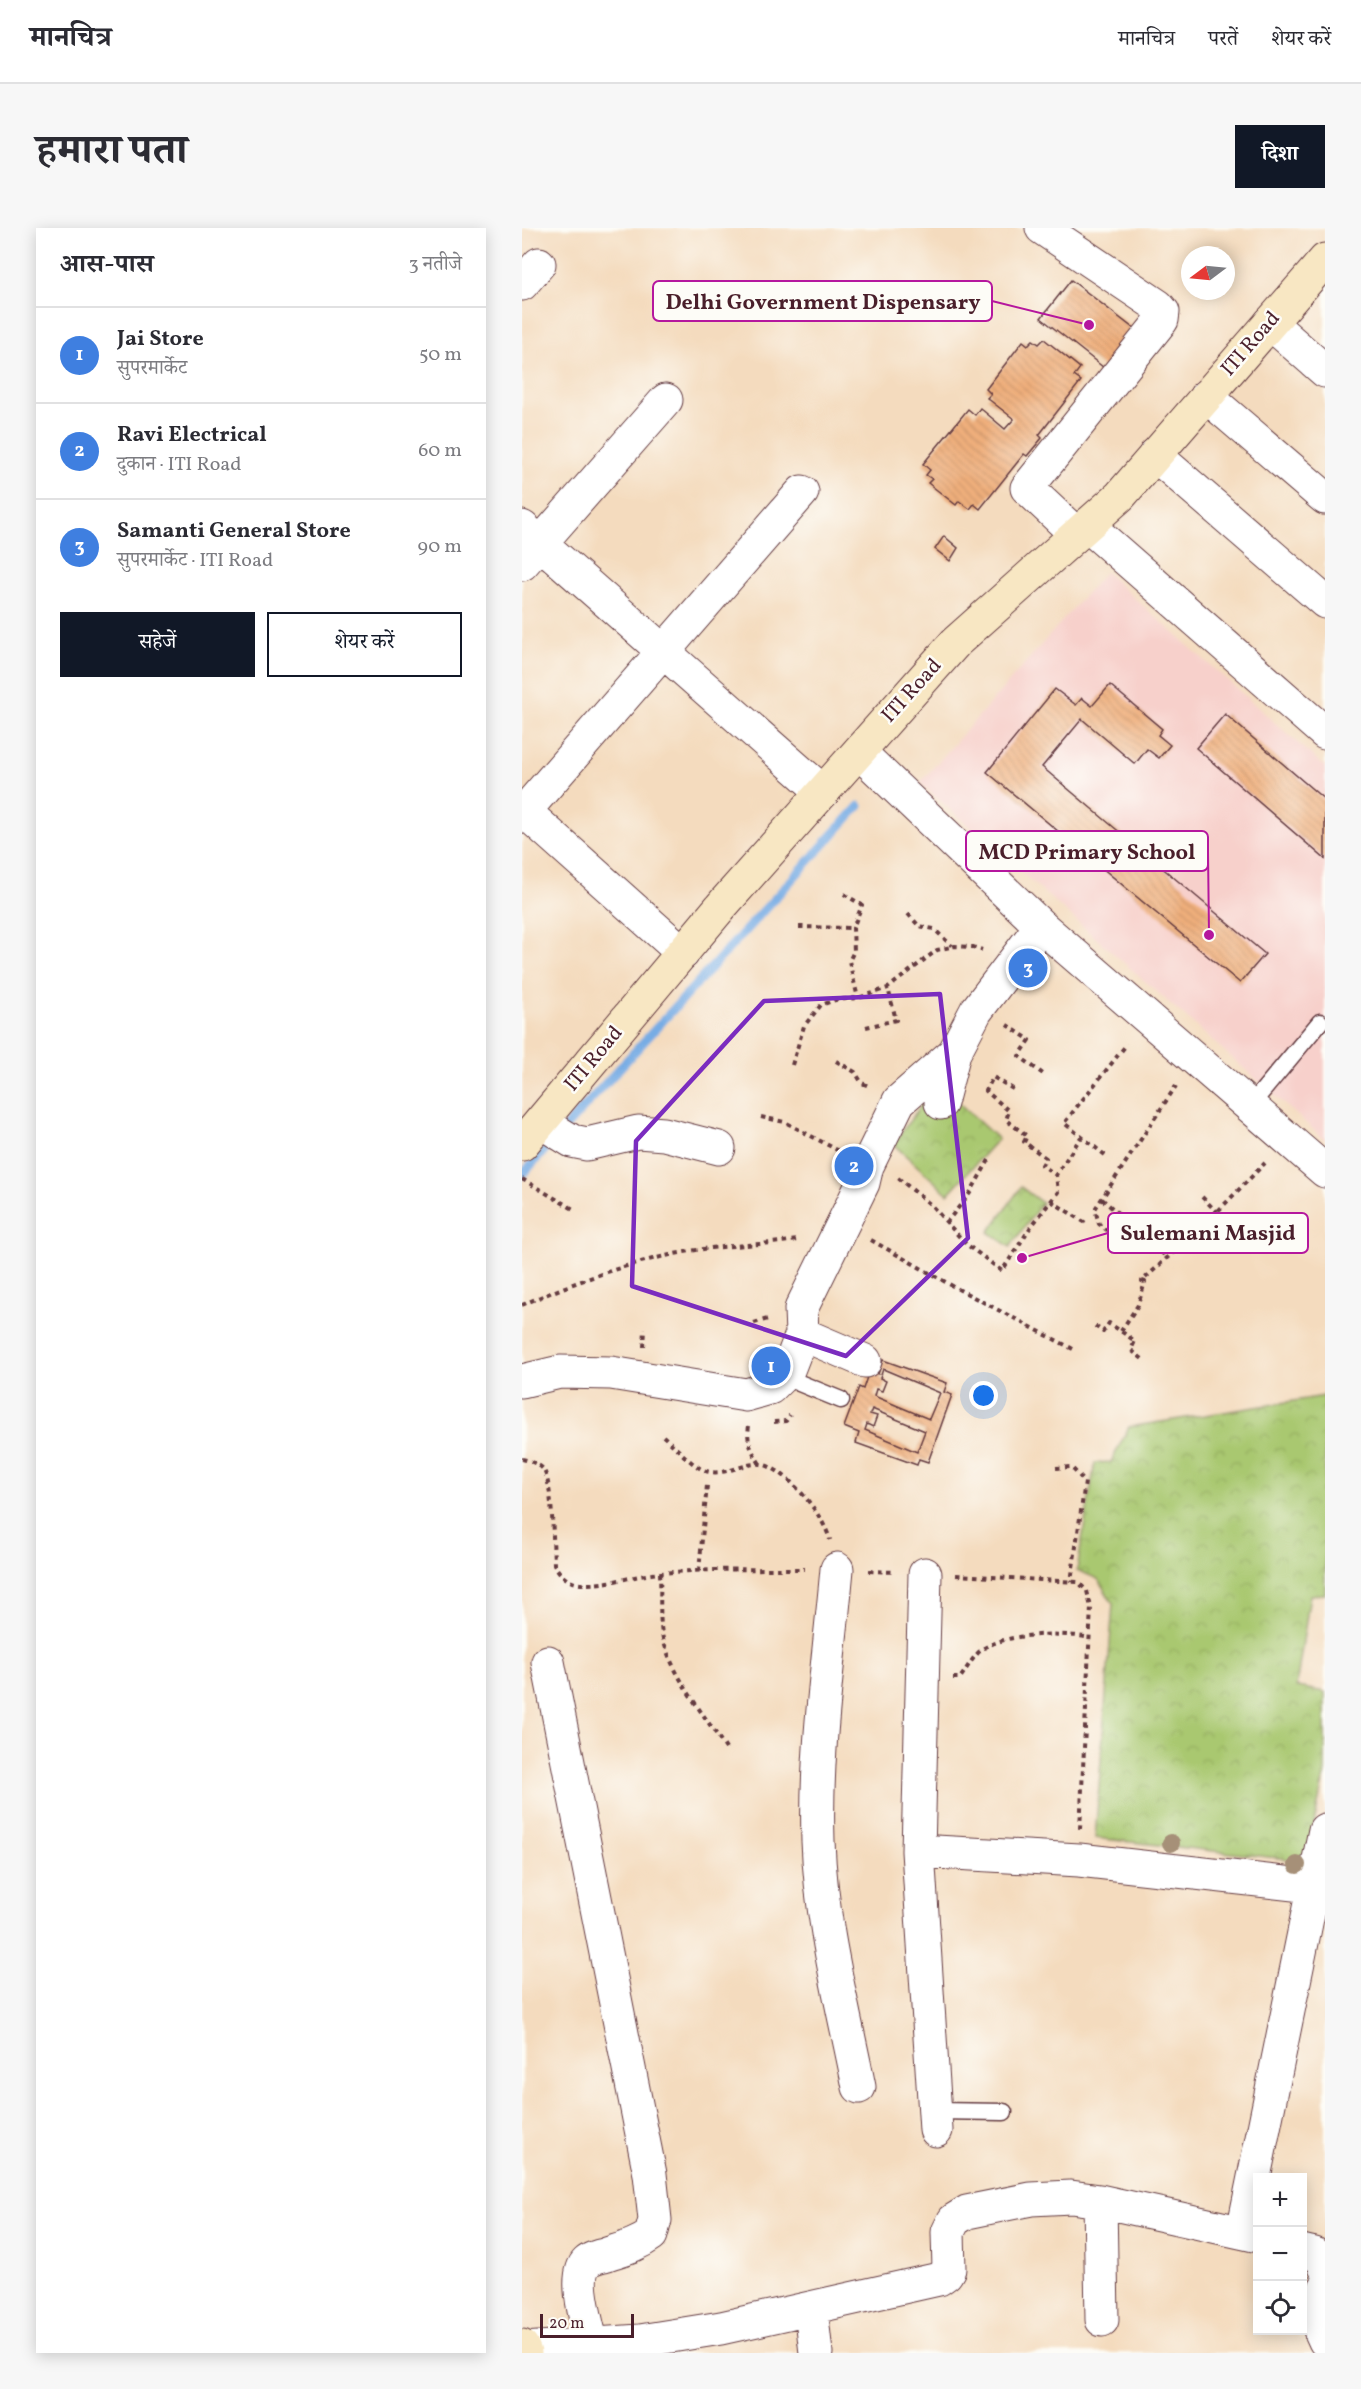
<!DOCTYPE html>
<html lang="hi">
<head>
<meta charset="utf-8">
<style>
  body { margin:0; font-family:Vollkorn,"Noto Serif Devanagari",serif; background:#f7f7f7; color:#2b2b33 }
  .controls { position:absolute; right:18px; bottom:18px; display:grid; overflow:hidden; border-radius:0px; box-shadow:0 3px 15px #0003 }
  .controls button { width:54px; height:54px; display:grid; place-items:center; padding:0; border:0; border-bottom:2px solid #e1e1e2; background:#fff; color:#2b2b33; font:30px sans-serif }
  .compass { position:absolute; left:659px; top:18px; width:54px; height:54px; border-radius:50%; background:#fff; box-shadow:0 3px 15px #0003; rotate:254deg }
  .scale { position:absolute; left:18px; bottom:15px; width:94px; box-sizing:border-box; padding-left:6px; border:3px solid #4a1f2b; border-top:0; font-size:16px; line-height:21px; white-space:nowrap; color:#4a1f2b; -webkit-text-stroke:4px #fdfcf7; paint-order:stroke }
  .you { position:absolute; left:462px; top:1168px; width:21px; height:21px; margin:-15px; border:4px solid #fff; border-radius:50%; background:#1a73e8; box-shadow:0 0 0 9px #1a73e833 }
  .badge { display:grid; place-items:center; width:39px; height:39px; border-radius:50%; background:#111827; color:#fff; font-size:20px; font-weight:700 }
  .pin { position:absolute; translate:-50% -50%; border:3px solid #fff; box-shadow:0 2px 6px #0006 }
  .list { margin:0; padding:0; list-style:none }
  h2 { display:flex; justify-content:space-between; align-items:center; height:78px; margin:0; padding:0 24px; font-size:26px }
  h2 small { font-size:20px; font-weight:400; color:#7c7c81 }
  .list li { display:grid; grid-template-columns:39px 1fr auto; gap:18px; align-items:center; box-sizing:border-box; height:96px; padding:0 24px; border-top:2px solid #e1e1e2 }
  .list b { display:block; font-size:22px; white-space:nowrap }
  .list p { margin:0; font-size:20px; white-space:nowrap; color:#7c7c81 }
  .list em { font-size:20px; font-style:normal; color:#7c7c81 }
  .actions { display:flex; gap:12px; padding:18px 24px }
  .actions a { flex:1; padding:14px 0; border:2px solid #111827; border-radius:0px; text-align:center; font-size:21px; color:#111827 }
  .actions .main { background:#111827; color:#fff }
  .icon { flex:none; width:33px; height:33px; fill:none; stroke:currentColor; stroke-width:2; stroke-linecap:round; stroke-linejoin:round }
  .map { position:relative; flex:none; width:803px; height:2125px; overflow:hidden; border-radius:0px }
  header { display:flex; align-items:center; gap:36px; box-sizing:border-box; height:84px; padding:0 30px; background:#fff; border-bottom:2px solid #e1e1e2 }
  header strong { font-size:28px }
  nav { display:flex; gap:33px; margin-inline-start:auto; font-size:21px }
  .intro { display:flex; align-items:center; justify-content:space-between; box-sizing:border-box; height:144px; padding:0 36px }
  h1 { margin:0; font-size:42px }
  .button { padding:15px 27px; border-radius:0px; background:#111827; color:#fff; font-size:21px; font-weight:700 }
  main { display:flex; gap:36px; padding:0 36px }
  aside { flex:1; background:#fff; border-radius:0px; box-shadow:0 3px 15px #0003 }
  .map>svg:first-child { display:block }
  .built { fill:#f7d0cb }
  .park { fill:url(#park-crowns); stroke:#7a744d; stroke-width:1.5 }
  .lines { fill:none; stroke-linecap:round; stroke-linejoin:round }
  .stream { stroke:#77ace4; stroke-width:9 }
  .building { fill:url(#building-back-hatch); fill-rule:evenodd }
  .lane-casing { stroke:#643b41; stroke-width:19 }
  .street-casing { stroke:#643b41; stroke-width:35 }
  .secondary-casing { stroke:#643b41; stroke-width:35 }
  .path { stroke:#643b41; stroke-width:4; stroke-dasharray:4.5 4.5; stroke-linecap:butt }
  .lane { stroke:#fff; stroke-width:16 }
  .street { stroke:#fff; stroke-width:33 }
  .secondary { stroke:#f8e7c3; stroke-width:33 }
  .tree { fill:#a69078 }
  .marked { fill:none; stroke:#7b2cbf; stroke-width:4.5; stroke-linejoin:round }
  .labels { text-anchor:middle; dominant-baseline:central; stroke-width:5; stroke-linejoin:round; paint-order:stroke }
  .street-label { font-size:21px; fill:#4a1f2b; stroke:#fdfcf7 }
  .leader { fill:none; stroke:#b5179e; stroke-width:2 }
  .callout-dot { fill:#b5179e; stroke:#fdfcf7; stroke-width:2 }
  .callout { fill:#fdfcf7; stroke:#b5179e; stroke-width:2 }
  .callout-label { font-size:22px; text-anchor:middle; font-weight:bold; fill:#4a1f2b }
</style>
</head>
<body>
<header>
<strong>मानचित्र</strong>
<nav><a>मानचित्र</a><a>परतें</a><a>शेयर करें</a></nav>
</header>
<div class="intro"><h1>हमारा पता</h1><a class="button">दिशा</a></div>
<main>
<aside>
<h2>आस-पास<small>3 नतीजे</small></h2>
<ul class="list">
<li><span class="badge" style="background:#3f7fe0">1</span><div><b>Jai Store</b><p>सुपरमार्केट</p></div><em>50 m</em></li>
<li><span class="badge" style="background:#3f7fe0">2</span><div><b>Ravi Electrical</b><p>दुकान · ITI Road</p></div><em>60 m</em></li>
<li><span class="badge" style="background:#3f7fe0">3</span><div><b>Samanti General Store</b><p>सुपरमार्केट · ITI Road</p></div><em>90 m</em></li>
</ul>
<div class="actions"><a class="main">सहेजें</a><a>शेयर करें</a></div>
</aside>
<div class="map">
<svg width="803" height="2125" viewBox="0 0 803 2125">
  <defs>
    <pattern id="park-crowns" width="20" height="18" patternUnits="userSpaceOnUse" patternTransform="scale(1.5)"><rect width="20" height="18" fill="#a9c86f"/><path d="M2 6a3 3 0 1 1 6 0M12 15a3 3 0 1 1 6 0" fill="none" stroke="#93ab60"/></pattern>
    <pattern id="building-back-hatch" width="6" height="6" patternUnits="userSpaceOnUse" patternTransform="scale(1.5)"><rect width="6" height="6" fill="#efaf7c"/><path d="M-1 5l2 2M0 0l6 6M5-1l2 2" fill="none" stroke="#ce966b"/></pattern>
  </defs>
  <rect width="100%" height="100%" fill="#fdfcf7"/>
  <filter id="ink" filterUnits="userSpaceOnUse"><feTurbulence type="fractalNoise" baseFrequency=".0167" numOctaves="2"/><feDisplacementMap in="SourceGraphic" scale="12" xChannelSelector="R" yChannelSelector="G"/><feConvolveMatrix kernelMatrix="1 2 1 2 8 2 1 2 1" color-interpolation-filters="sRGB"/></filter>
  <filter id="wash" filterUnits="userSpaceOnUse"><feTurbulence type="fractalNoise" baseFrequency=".008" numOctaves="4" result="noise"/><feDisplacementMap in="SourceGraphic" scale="24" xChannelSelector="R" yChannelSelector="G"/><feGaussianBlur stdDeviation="1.35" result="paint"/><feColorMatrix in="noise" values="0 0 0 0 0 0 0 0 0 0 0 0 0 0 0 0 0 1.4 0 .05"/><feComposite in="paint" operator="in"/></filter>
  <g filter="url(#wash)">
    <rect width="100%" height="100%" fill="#f4dbbe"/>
    <!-- built -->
    <path class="built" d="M583 344 803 539V912L398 555Z"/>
    <!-- park -->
    <path class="park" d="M415 855 476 911 426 966 371 916Z
      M499 959 520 975 488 1019 467 1004Z
      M803 1168V1366L788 1367 774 1459 803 1464V1544L784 1633 573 1610 591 1376 576 1351 555 1342 573 1235 589 1234 607 1199Z"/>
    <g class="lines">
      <!-- stream -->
      <path class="stream" d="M0 947 337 578"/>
    </g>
    <g id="blocks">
      <!-- building -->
      <path class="building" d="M549 52 616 104 586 143 519 90Z
        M522 111 558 140 552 148 559 153 517 207 520 210 505 228 502 226 458 281 452 276 448 281 437 273 434 277 406 255 410 251 404 247 408 242 401 236 446 181 453 187 458 180 483 201 492 191 465 170 469 166 464 161 501 113 506 117 511 112 517 116Z
        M422 308 436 320 428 333 413 321Z
        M588 457 640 501 636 507 648 517 637 530 625 521 613 536 560 491 520 539 743 726 718 755 465 544 533 461 554 477 560 470 570 478Z
        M703 486 803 572V631L674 520Z
        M361 1132 425 1155 422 1164 430 1167 406 1234 397 1231 395 1237 334 1215 337 1205 322 1199 337 1159 341 1161 347 1143 356 1146ZM361 1141 418 1165 407 1191 352 1168 354 1161 360 1163 364 1153 358 1150ZM350 1181 403 1203 395 1224 343 1202 345 1196 351 1199 355 1188 348 1186Z"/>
    </g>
  </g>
  <g filter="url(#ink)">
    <use href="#blocks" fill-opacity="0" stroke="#643b41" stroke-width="1.5"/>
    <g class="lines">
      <defs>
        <path id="lane" d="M728 878 798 794
          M260 1148 319 1172
          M413 1883 482 1884"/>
        <path id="street" d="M520 0 636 78 641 84 640 92 505 260 554 306
          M0 56 17 36
          M748 95 803 143
          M684 168 803 270
          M633 227 803 374
          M565 297 803 505
          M0 299 301 564
          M0 336 144 172
          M337 524 519 698 803 943
          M0 581 161 725
          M0 586 280 264
          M419 875 432 825
          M19 894 50 913 65 916 116 904 142 906 197 920
          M280 1106 343 1133
          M0 1153 38 1144 89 1145 224 1167 248 1160 266 1142 280 1106 279 1081 341 955 345 938 377 873 432 825 454 783 519 698
          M315 1341C307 1431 293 1523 296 1613 299 1696 321 1778 337 1859
          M403 1346 396 1623 414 1902
          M26 1434 128 1946 133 1992 129 2007C114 2018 99 2021 82 2027 76 2028 68 2031 65 2034 50 2049 66 2098 70 2117
          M396 1623 557 1632 790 1658
          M578 1973 580 2092
          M721 2003 803 1602
          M780 2023 793 2026 802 2033 803 2039
          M803 2060 798 2102 803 2113
          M289 2081 294 2125
          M2 2121 118 2113 199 2100 417 2051 424 2046 427 2041 426 2004 432 1992 445 1984 509 1971 549 1969 578 1973 736 2008"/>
        <path id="secondary" d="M0 916 202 675 434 414 598 268 803 32
          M0 2118 3 2125"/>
      </defs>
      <!-- lane casing -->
      <use href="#lane" class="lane-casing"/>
      <!-- street casing -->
      <use href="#street" class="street-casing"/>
      <!-- secondary casing -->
      <use href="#secondary" class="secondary-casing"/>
      <!-- path -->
      <path class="path" d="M322 666 340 677 331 700 332 723 327 733 336 770
        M386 686 397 698 412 701 430 718
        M277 699 331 700
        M485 797 508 812 497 828 521 846
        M344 799 374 792 366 760
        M314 833 333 844 340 855 349 859
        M270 837 282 798 299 777 313 772 336 770 366 760 415 722 433 718 451 719 460 722
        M491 861 471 849 464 863 487 883 484 892 505 908 502 914 524 930 520 937 534 947
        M239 889 263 894 317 923
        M583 927 542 895 605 816
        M376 950 409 977 444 1016 480 1043 508 1000 536 964 534 947 559 909
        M0 951 53 982
        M680 969 695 984
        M580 971 607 995 622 1000 644 1030
        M529 973 567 997
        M653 988 674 1003
        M424 995 448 965 467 932
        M586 1003 577 996 573 981 654 858
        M600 1003 607 995
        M349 1012 436 1061 553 1122
        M0 1077C59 1051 124 1028 189 1020 218 1017 247 1016 276 1012
        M232 1095 246 1091
        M573 1098 581 1104 587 1095 613 1113 609 1122 623 1133
        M599 1103 616 1077 623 1054 620 1053 695 984 743 935
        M122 1119 123 1101
        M252 1194 264 1193 268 1187
        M227 1198C224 1214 230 1223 238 1236
        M141 1208C152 1217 171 1239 184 1243 202 1249 223 1234 238 1236 264 1239 302 1288 308 1312
        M0 1231C6 1232 17 1236 21 1241 31 1255 31 1316 32 1336 38 1347 47 1356 61 1356 85 1357 114 1347 139 1345 187 1341 235 1341 283 1341
        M534 1240 549 1239 563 1254 549 1354
        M177 1343 185 1257
        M347 1343 373 1344
        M138 1345C139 1365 137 1387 140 1406 148 1446 183 1487 204 1521
        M434 1347 556 1354 565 1363 569 1379 558 1601
        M431 1450H438C445 1441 452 1426 462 1420 487 1405 539 1404 568 1410"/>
      <!-- lane -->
      <use href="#lane" class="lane"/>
      <!-- street -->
      <use href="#street" class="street"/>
      <!-- secondary -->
      <use href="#secondary" class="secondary"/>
    </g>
    <!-- trees -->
    <g class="tree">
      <circle cx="649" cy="1615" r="9"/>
      <circle cx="775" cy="1637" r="9"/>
    </g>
  </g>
  <!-- marked area -->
  <path class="marked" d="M418 766 446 1010 324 1128 110 1058 114 913 242 773Z"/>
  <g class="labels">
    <!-- street labels -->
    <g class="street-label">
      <text transform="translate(729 116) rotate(-49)">ITI Road</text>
      <text transform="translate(390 463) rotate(-48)">ITI Road</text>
      <text transform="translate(72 831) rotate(-50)">ITI Road</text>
    </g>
  </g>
  <!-- callouts -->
  <path class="leader" d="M567 97L470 73M687 707L686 623M500 1030L586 1005"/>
  <g class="callout-dot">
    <circle cx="567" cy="97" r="6"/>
    <circle cx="687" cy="707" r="6"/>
    <circle cx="500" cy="1030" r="6"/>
  </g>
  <g class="callout">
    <rect x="131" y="53" width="339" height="40" rx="6"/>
    <rect x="444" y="603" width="242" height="40" rx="6"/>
    <rect x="586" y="985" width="200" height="40" rx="6"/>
  </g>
  <g class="callout-label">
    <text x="301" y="81">Delhi Government Dispensary</text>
    <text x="565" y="631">MCD Primary School</text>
    <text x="686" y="1012">Sulemani Masjid</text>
  </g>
</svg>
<div class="controls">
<button>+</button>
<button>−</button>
<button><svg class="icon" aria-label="locate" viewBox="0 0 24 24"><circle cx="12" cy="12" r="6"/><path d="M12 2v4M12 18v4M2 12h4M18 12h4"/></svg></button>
</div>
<svg class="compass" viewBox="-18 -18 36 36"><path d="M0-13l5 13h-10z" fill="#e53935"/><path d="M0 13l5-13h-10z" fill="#7c7c81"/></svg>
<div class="scale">20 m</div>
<div class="you"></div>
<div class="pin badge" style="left:249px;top:1138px;background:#3f7fe0">1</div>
<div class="pin badge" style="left:332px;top:938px;background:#3f7fe0">2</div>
<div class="pin badge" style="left:506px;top:740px;background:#3f7fe0">3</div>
</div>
</main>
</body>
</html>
